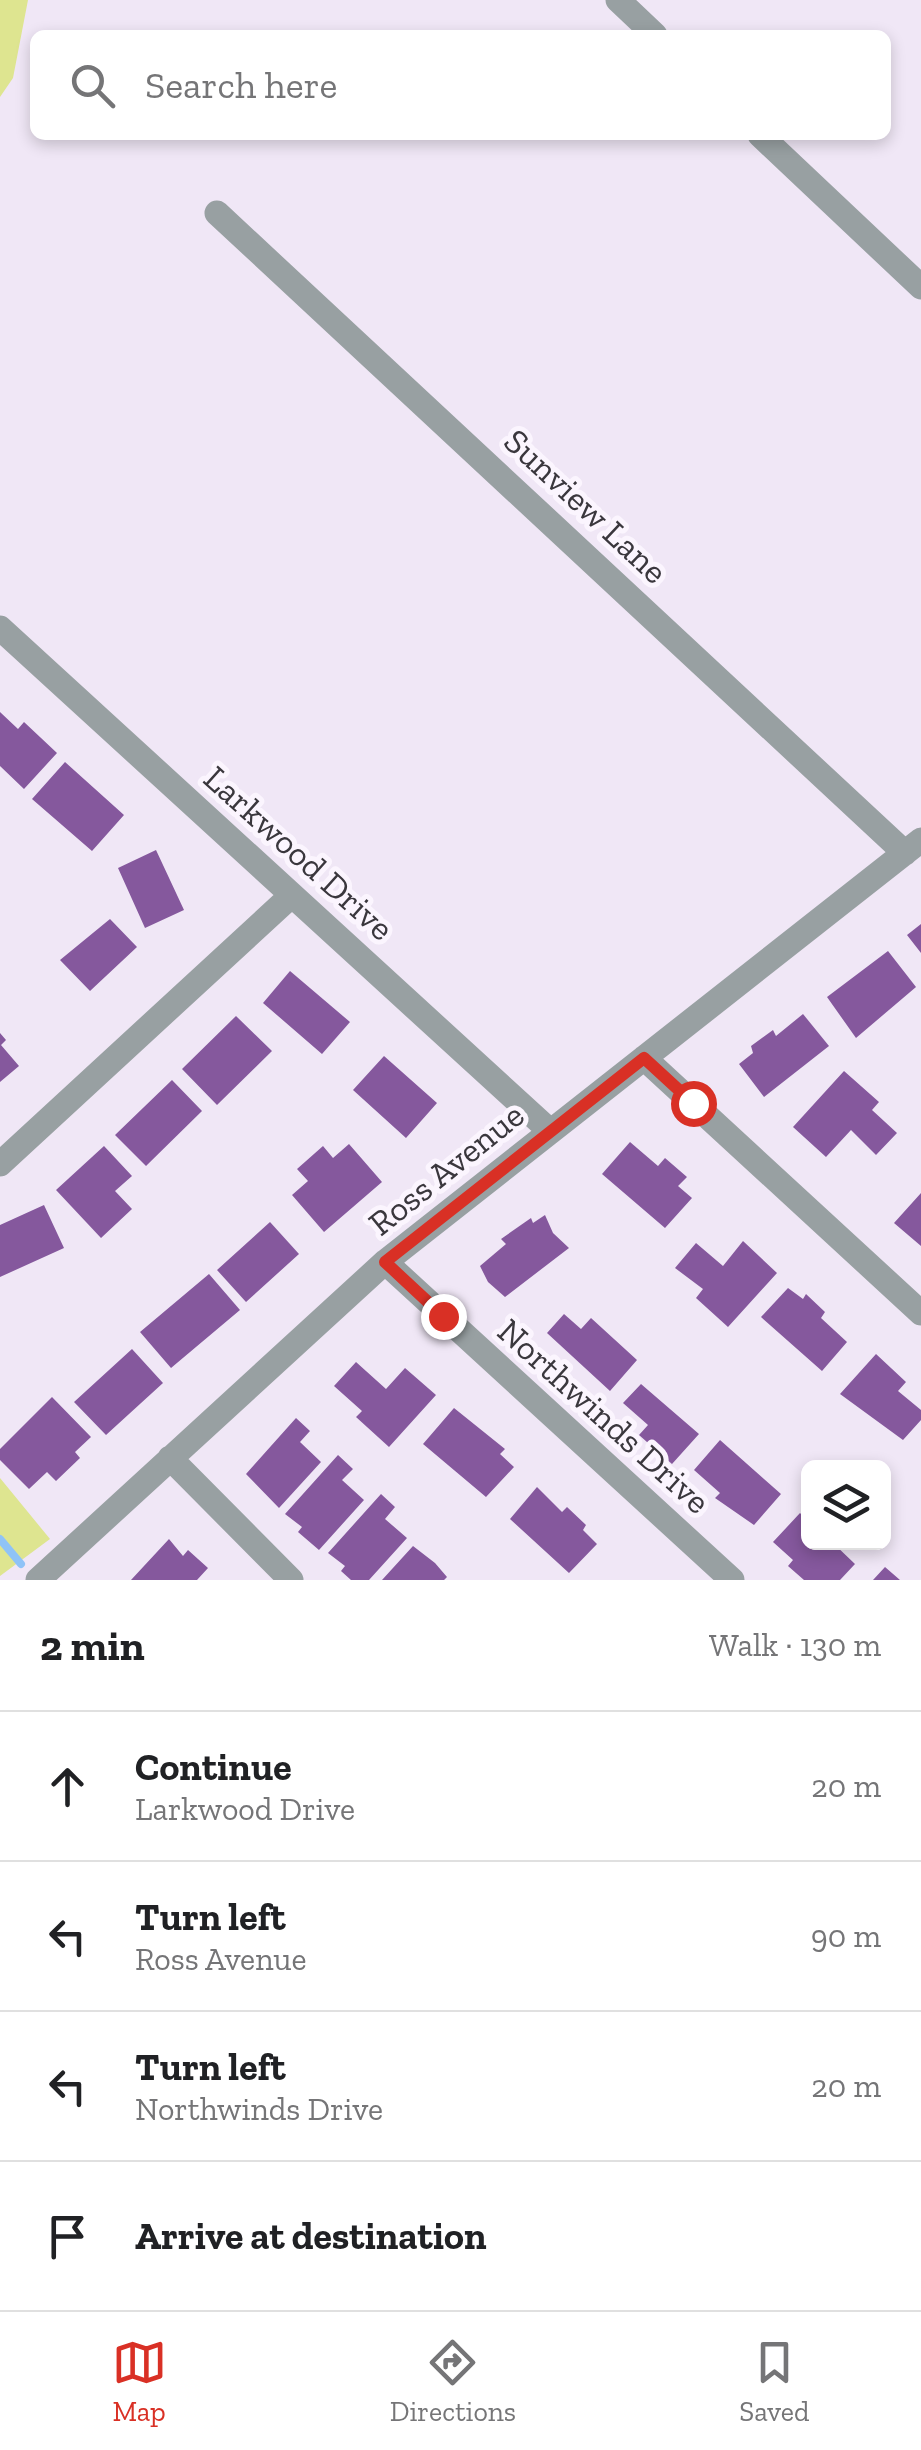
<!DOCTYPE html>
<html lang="en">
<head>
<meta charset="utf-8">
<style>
  body { margin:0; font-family:"Zilla Slab",serif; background:#f2f2f2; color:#202124 }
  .controls { position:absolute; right:30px; bottom:30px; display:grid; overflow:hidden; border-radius:15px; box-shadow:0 5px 15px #0003 }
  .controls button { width:90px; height:90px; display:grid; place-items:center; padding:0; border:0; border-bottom:2px solid #e0e0e0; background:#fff; color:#202124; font:50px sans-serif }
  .stop { position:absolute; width:30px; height:30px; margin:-22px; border:8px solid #d93025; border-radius:50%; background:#fff }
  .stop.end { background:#d93025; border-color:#fff; box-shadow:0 2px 10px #0008 }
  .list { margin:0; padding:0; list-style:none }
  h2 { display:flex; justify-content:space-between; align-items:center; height:130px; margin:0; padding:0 40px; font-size:42px }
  h2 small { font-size:32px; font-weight:400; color:#757577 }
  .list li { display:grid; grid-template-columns:65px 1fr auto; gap:30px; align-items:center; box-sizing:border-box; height:150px; padding:0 40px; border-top:2px solid #e0e0e0 }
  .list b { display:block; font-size:38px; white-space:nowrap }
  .list p { margin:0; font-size:32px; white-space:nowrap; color:#757577 }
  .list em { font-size:32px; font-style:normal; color:#757577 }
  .icon { flex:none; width:55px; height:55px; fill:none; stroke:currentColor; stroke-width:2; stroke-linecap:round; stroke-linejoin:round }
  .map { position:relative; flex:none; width:921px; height:1580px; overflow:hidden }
  .search { position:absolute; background:#fff; box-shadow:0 5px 15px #0003; left:30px; right:30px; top:30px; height:110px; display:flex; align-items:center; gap:25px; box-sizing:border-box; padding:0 35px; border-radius:15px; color:#757577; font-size:38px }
  .sheet { height:730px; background:#fff }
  nav { display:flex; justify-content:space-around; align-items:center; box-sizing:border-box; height:140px; border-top:2px solid #e0e0e0; background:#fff; font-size:28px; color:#757577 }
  nav a { display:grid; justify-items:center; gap:5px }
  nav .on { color:#d93025 }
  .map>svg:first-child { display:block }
  .green { fill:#dee590 }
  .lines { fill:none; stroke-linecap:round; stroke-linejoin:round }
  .stream { stroke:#8fc3f7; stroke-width:8 }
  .building { fill:#85589d }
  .minor { stroke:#98a0a2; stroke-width:25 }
  .route { stroke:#d93025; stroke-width:12 }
  .labels { text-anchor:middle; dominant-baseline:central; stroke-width:10; stroke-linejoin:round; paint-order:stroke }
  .street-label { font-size:35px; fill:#3a373d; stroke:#fbf5fe }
</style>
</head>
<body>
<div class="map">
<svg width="921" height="1580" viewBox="0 0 921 1580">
  <rect width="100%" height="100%" fill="#f0e7f6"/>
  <!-- green -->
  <path class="green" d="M0 0H28L13 78 0 97Z
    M0 1478 50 1539 0 1576Z"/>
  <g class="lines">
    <!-- stream -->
    <path class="stream" d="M0 1539 21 1564"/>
  </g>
  <!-- building -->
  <path class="building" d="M0 712 18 729 24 722 57 753 24 789 0 766Z
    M65 762 124 815 92 851 32 799Z
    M156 850 184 910 145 928 118 868Z
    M110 919 137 947 90 991 60 960Z
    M921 924V953L907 935Z
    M888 951 916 987 856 1038 827 997Z
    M290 971 350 1022 322 1054 263 1003Z
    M803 1014 829 1046 764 1097 739 1064 753 1053 751 1046 773 1030 776 1036Z
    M236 1016 272 1051 217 1105 182 1069Z
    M0 1033 6 1040 1 1045 19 1066 0 1082Z
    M384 1056 437 1103 406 1138 353 1090Z
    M844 1071 879 1102 872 1110 897 1133 876 1155 851 1130 826 1157 793 1127Z
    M172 1080 202 1111 146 1166 115 1135Z
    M630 1142 658 1166 665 1158 687 1177 678 1186 692 1198 665 1228 602 1174Z
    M349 1144 382 1182 324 1232 292 1195 308 1181 297 1169 323 1146 333 1158Z
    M104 1146 132 1176 115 1191 132 1209 101 1238 56 1190Z
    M921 1193V1246L894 1223Z
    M44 1205 64 1248 0 1277V1225Z
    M545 1215 553 1233 569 1248 505 1297 488 1282 480 1266 506 1244 501 1239 531 1218 533 1223Z
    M270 1222 299 1254 246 1302 217 1270Z
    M743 1241 777 1273 728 1327 696 1298 703 1289 675 1268 696 1243 723 1266Z
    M209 1274 240 1310 171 1368 140 1332Z
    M788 1288 803 1299 806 1294 825 1312 821 1318 847 1342 822 1371 761 1317Z
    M564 1314 581 1329 591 1318 637 1360 610 1391 547 1333Z
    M132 1349 163 1383 106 1435 74 1402Z
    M876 1354 906 1382 898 1391 921 1410V1420L903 1440 840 1394Z
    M356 1362 386 1389 405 1368 436 1395 389 1447 356 1417 362 1411 334 1386Z
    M641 1384 699 1434 672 1464 639 1435 648 1425 623 1403Z
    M52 1397 91 1437 75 1452 80 1458 56 1481 47 1472 29 1489 0 1460V1449Z
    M454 1408 505 1449 500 1454 514 1467 486 1497 423 1444Z
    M296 1418 310 1431 300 1442 321 1462 279 1508 246 1474Z
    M720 1440 781 1494 754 1525 715 1498 720 1493 694 1470Z
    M338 1455 353 1469 342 1480 364 1500 319 1550 298 1532 302 1527 285 1514Z
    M537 1487 562 1512 567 1507 586 1525 583 1530 597 1544 569 1573 510 1519Z
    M381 1494 395 1507 385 1519 407 1538 369 1580H351L341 1571 345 1566 328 1553Z
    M800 1513 808 1521V1542H832L855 1564 840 1580H804L788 1566 793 1560 773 1542Z
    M169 1539 183 1556 188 1550 208 1568 197 1580H131Z
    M413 1546 435 1563 447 1577 444 1580H382Z
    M885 1567 900 1580H873Z"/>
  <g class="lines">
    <!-- minor -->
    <path class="minor" d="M618 0 655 35
      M760 135 921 287
      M217 213 905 853
      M0 628 550 1131
      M644 1058 921 1313
      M0 1164 292 895
      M385 1262 732 1580
      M170 1458 291 1580
      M38 1580 385 1262 921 840"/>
  </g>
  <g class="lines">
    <!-- route -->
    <path class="route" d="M443 1316 385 1262 644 1058 693 1103"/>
  </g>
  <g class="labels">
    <!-- street labels -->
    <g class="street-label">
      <text transform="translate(586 506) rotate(43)">Sunview Lane</text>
      <text transform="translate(299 853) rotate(42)">Larkwood Drive</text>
      <text transform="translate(446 1169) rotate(-39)">Ross Avenue</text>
      <text transform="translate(604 1416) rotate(42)">Northwinds Drive</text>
    </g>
  </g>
</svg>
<div class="controls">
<button><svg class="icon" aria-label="layers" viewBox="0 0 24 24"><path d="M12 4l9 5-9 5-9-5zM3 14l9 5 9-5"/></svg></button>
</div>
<div class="stop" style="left:693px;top:1103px"></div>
<div class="stop end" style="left:443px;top:1316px"></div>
<div class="search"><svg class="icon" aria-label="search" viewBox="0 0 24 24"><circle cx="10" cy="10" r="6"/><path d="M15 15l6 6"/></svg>Search here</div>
</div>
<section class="sheet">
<h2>2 min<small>Walk · 130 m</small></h2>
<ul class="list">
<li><svg class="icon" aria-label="ahead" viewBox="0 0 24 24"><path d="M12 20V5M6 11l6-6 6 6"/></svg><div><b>Continue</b><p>Larkwood Drive</p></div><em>20 m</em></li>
<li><svg class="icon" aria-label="left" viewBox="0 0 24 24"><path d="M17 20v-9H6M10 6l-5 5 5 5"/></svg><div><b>Turn left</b><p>Ross Avenue</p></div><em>90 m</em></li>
<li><svg class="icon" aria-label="left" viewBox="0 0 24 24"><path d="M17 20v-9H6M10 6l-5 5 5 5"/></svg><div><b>Turn left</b><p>Northwinds Drive</p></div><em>20 m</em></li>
<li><svg class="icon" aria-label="arrive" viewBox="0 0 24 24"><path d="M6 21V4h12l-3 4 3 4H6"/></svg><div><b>Arrive at destination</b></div></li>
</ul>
</section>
<nav>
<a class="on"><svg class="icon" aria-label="map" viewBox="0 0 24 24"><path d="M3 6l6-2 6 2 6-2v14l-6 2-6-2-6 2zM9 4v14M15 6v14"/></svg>Map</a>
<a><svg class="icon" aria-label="directions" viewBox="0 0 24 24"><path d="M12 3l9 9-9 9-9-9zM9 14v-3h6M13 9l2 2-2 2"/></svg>Directions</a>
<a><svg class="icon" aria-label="saved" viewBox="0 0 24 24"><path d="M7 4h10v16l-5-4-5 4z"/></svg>Saved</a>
</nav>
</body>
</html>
